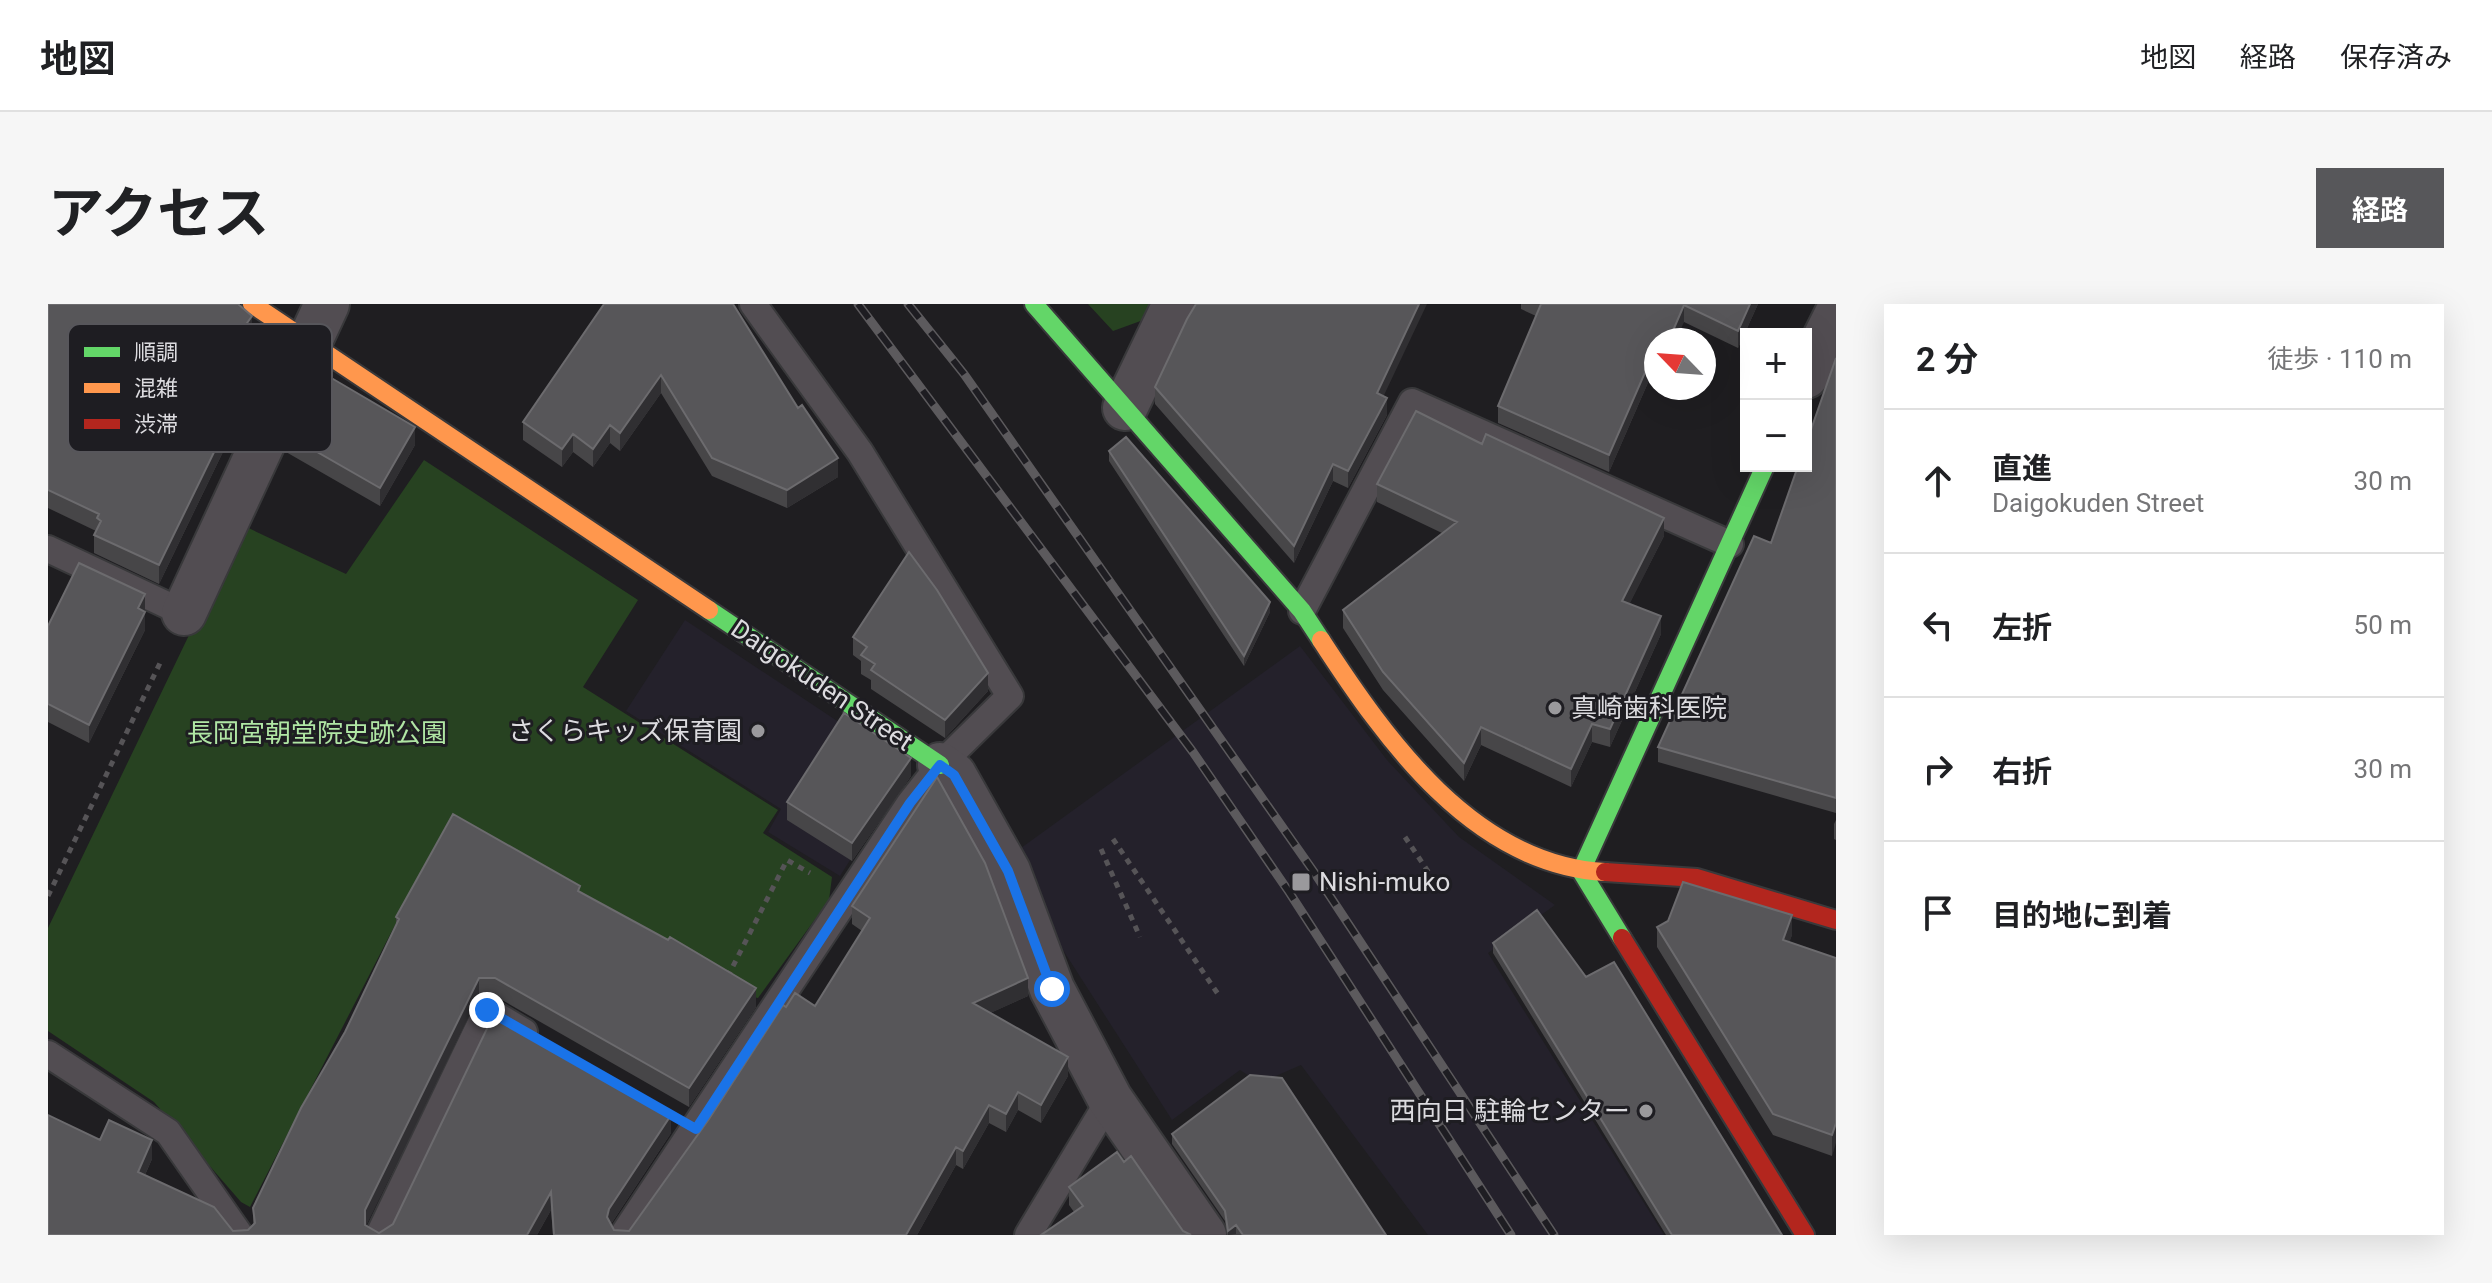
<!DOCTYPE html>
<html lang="ja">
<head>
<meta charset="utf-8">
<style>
  body { margin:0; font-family:Roboto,"Noto Sans JP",sans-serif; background:#f6f6f6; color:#202124 }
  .controls { position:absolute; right:24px; top:24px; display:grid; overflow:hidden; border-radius:0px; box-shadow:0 8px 32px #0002 }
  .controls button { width:72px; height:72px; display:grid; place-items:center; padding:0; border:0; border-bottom:2px solid #e0e0e0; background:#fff; color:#202124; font:40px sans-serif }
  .compass { position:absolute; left:1596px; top:24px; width:72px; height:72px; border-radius:50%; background:#fff; box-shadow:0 8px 32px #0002; rotate:295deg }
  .stop { position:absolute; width:24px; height:24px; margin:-18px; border:6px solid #1a73e8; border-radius:50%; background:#fff }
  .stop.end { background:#1a73e8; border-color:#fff; box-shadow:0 2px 8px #0008 }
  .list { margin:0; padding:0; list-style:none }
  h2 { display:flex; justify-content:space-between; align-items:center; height:104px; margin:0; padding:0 32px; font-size:34px }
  h2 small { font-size:26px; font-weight:400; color:#757577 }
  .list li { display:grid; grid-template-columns:52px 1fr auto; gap:24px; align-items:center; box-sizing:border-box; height:144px; padding:0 32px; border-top:2px solid #e0e0e0 }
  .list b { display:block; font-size:30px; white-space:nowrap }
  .list p { margin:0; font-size:26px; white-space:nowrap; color:#757577 }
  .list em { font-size:26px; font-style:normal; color:#757577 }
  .icon { flex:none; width:44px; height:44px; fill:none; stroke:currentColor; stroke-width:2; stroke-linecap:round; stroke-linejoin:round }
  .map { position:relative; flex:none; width:1788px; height:931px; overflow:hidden; border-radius:0px }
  header { display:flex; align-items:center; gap:48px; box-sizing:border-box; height:112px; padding:0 40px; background:#fff; border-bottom:2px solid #e0e0e0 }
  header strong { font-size:38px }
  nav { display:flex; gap:44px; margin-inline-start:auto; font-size:28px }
  .intro { display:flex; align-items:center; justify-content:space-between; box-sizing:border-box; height:192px; padding:0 48px }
  h1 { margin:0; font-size:56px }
  .button { padding:20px 36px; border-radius:0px; background:#57575a; color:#fff; font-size:28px; font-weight:700 }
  main { display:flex; gap:48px; padding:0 48px }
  aside { flex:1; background:#fff; border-radius:0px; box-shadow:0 8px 32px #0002 }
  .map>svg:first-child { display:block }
  .built { fill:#24212b }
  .green { fill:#274221 }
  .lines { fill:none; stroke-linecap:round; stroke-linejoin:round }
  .lane-casing { stroke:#39393b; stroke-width:30 }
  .street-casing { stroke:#39393b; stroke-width:48 }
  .fast-casing { stroke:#39393b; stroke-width:22 }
  .slow-casing { stroke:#39393b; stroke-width:22 }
  .jam-casing { stroke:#39393b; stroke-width:22 }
  .path { stroke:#565457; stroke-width:5; stroke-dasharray:6 6; stroke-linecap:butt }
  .lane { stroke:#524d52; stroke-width:26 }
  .street { stroke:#524d52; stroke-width:44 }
  .fast { stroke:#63d668; stroke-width:18 }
  .slow { stroke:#ff974d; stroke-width:18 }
  .jam { stroke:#b3261e; stroke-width:18 }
  .rail-casing { stroke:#5c5a5d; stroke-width:9 }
  .rail { stroke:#1e1d22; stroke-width:6; stroke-dasharray:18; stroke-linecap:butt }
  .wall { fill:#474648 }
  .shaded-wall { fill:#302f32 }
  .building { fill:#575659; stroke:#6c6b6e; stroke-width:2 }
  .route { stroke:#1a73e8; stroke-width:10 }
  .poi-dot { fill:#9a999c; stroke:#1e1d22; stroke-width:3 }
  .labels { text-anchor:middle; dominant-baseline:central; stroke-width:6; stroke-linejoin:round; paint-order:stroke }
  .street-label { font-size:26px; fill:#dcdbdf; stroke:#1e1d22 }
  .poi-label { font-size:26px; fill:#dcdbdf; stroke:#1e1d22; text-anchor:start }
  .park-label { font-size:26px; fill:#b0e6a4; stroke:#1e1d22 }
  .key { fill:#1e1d22; stroke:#57565b; stroke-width:2 }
  .key-label { font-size:22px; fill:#dcdbdf }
</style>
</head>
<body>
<header>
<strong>地図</strong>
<nav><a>地図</a><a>経路</a><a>保存済み</a></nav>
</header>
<div class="intro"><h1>アクセス</h1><a class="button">経路</a></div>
<main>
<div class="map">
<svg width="1788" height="931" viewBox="0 0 1788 931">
  <rect width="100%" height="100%" fill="#1f1e21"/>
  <!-- built -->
  <path class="built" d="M637 316 860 464 792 572 720 528 733 505 578 407Z
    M1252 342 1339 456 1411 533 1507 601 1440 649 1616 931H1380L1253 761 1212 779 1192 766 1124 816 1006 632 973 544Z"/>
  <!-- green -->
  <path class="green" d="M1040 0H1104L1098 15 1065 27Z
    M376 156 590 296 535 383 730 506 715 529 784 573 781 596 710 694 696 691 400 518 202 903 193 898 106 798 0 727V624L194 221 298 270Z"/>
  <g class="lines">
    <defs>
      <path id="lane" d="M0 245 136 309
        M1254 307 1364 98 1682 240
        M0 750 120 828 192 931
        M331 931 439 706 476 728
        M575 931 862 499 892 461 962 392 812 148 705 0
        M980 931 1062 795"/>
      <path id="street" d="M1758 72 1788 12
        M1077 104 1127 0
        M136 309 279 0
        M892 461 906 471 960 567 1004 685 1062 795 1156 931"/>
      <path id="fast" d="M986 0 1254 307 1273 336
        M661 306 892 461
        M1574 634 1533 567 1717 162"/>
      <path id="slow" d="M204 0 661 306
        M1273 336C1338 436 1426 561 1557 568"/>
      <path id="jam" d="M1557 568 1649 574 1788 616
        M1574 634 1757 931"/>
    </defs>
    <!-- lane casing -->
    <use href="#lane" class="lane-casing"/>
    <!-- street casing -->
    <use href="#street" class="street-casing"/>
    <!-- fast casing -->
    <use href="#fast" class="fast-casing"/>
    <!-- slow casing -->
    <use href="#slow" class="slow-casing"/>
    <!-- jam casing -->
    <use href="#jam" class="jam-casing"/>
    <!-- path -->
    <path class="path" d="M1357 533 1383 572
      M1065 535 1172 693
      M1053 545 1092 633
      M0 592 113 357
      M678 669 681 670 739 556 762 569"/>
    <!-- lane -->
    <use href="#lane" class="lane"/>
    <!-- street -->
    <use href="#street" class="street"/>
    <!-- fast -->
    <use href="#fast" class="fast"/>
    <!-- slow -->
    <use href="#slow" class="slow"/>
    <!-- jam -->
    <use href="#jam" class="jam"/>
    <defs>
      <path id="rail" d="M810 0 1145 448 1241 588 1463 931
        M860 0 916 70 1266 568 1506 931"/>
    </defs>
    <!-- rail casing -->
    <use href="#rail" class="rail-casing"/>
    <!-- rail -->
    <use href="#rail" class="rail"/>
  </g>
  <!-- wall -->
  <path class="wall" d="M0 0 204 26 225 57 195 123 189 119 111 280 46 249V231L48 227 0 204Z
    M556 0 790 173 739 204 664 172 613 89 572 147 562 139 545 163 525 148 514 163 475 136V118Z
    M1473 0H1710L1690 44 1636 18 1608 36V76L1602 74 1561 168 1450 119V102L1488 12 1473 5Z
    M1788 54V509L1610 458V443L1723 239Z
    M1107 83 1335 92 1339 111 1300 184 1285 177 1246 259 1107 100Z
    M238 130 367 141 332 202 238 148Z
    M1061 147 1222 308 1196 362 1061 157Z
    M1329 180 1616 232 1581 300 1613 330 1562 443 1544 438 1523 483 1433 441 1416 477 1335 386 1295 324V306L1394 229 1329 198Z
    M97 290V326L41 439 0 418V322Z
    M805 333 940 387 897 434 823 385V376L813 370V357L805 351Z
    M863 472 804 557 739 516V498Z
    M1788 516V536L1786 535V520Z
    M532 588 708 703 641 803 447 692H431L318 921 331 929 623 829 563 920 566 926 581 927 661 815 738 703 767 702 814 627 804 620V602L980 692 942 709 1020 772 993 819 970 806 958 828 941 819 915 865 908 861 869 931H505L503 906 489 931H0L52 836 104 855 97 871 185 927 200 926 205 921V904L297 728 348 623V613Z
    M1609 623 1744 631 1741 638 1788 654 1784 852 1725 831 1609 643Z
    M1445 639 1538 673 1734 931H1618L1445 649Z
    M1124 830 1338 931H1179L1177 917 1124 840Z
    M1076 858 1135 927 1026 908 1021 901V883Z"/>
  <!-- shaded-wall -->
  <path class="shaded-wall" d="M1371 0H1379L1329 106V89Z
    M1702 0H1710L1690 44V27Z
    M1636 1V18L1628 36H1621Z
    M204 12V30L197 22Z
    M225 39V57L195 123V105Z
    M1602 57V74L1561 168V151Z
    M613 71V89L572 147V129Z
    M1339 94V111L1300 184V167Z
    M189 101V119L111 280V261Z
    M562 121V139L545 163V145Z
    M367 123V141L332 202V184Z
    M525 130V148L514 163V145Z
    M790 154V173L739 204V186Z
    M1285 160V177L1246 259V242Z
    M1616 214V232L1574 315V297Z
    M97 290V326L41 439V421Z
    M1222 298V308L1196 362V352Z
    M1613 312V330L1562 443V425Z
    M940 369V387L897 434V416Z
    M1544 420V438L1523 483V465Z
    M1433 423V441L1416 477V459Z
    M863 454V472L804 557V539Z
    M1744 611V631L1735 657V636Z
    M431 674V692L317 924V906Z
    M980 674V692L925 717V699Z
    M708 684V703L641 803V784Z
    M1020 753V772L993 819V801Z
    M970 788V806L958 828V810Z
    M941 801V819L915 865V847Z
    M623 811V829L561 923 559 913 561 905Z
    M1788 819V839L1784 852V831Z
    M104 836V855L90 886V868Z
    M908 843V861L869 931H858Z
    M503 888V906L489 931H479Z
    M1188 921V930L1180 931V927Z"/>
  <!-- building -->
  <path class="building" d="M0 0H190L204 12 197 22 225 39 195 105 189 101 111 261 46 231 53 217 49 214 51 210 0 186Z
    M556 0H685L750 104 754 101 790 154 739 186 664 154 613 71 572 129 562 121 545 145 525 130 514 145 475 118Z
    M1148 0H1371L1329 89 1339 94 1300 167 1285 160 1246 242 1107 83 1139 15Z
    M1493 0H1702L1690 27 1636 1 1621 36H1608V59L1602 57 1561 151 1450 102Z
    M1788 54V494L1610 443 1706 232 1723 239 1750 162H1758V140Z
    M268 65 367 123 332 184 238 130Z
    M1368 107 1434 140 1438 130 1616 214 1574 297 1613 312 1562 425 1544 420 1523 465 1433 423 1416 459 1335 368 1295 306 1409 218 1329 180Z
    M1078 133 1222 298 1196 352 1061 147Z
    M861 248 889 286 940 369 897 416 823 366 827 360 813 351 819 343 805 333Z
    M31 259 97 290 90 304 97 308 41 421 0 400V322Z
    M796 409 863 454 804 539 739 498Z
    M889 473 937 559 980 674 925 699 1020 753 993 801 970 788 958 810 941 801 915 847 908 843 858 931H506L503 888 479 931H0V811L52 836 61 816 104 836 90 868 166 903 185 927 200 926 207 919 205 904 253 804 297 728 351 615 348 613 405 510 532 582 530 587 620 636 622 633 708 684 641 784 447 674H431L317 906V921L331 929 345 920 446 710 623 811 561 905 559 913 566 926 581 927 661 815 735 701 738 703 747 689 767 702 822 614 804 602Z
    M1635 578 1744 611 1735 636 1788 654V819L1784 831 1725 810 1609 623 1620 617Z
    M1489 606 1538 673 1566 658 1734 931H1624L1445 639Z
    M1202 771 1234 774 1338 931H1195L1188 921 1180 927 1177 907 1124 830Z
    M1069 848 1076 858 1083 852 1135 927 1143 931H993L1035 902 1021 883Z"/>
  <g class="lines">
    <!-- route -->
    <path class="route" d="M439 706 648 825 862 499 892 461 906 471 960 567 1004 685"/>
  </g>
  <!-- markers -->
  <g class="poi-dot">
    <circle cx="1507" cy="404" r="8"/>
    <circle cx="710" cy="427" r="8"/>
    <rect x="1243" y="568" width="20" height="20" rx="4"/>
    <circle cx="1598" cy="807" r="8"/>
  </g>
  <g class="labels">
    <!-- street labels -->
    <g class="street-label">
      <text transform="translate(774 381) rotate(34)">Daigokuden Street</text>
    </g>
    <!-- poi labels -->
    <g class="poi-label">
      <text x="1523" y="404">真崎歯科医院</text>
      <text x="694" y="427" text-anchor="end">さくらキッズ保育園</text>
      <text x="1271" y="578">Nishi-muko</text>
      <text x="1582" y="807" text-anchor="end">西向日 駐輪センター</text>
    </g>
    <!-- park labels -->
    <g class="park-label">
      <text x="269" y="429">長岡宮朝堂院史跡公園</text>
    </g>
  </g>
  <!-- legend -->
  <rect x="20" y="20" width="264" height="128" rx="12" class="key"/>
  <rect x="36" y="43" width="36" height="10" fill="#63d668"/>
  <rect x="36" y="79" width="36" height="10" fill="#ff974d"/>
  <rect x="36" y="115" width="36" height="10" fill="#b3261e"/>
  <g class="key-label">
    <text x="86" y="56">順調</text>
    <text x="86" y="92">混雑</text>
    <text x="86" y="128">渋滞</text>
  </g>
</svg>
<div class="controls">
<button>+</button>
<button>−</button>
</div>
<svg class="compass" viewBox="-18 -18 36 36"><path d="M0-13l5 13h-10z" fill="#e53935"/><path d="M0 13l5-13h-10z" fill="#757577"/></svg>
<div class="stop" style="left:1004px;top:685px"></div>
<div class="stop end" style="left:439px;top:706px"></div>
</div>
<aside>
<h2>2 分<small>徒歩 · 110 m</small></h2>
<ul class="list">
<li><svg class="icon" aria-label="ahead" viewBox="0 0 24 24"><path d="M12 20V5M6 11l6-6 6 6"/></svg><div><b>直進</b><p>Daigokuden Street</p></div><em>30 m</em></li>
<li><svg class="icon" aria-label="left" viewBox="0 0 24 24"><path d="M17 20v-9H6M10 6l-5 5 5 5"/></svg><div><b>左折</b></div><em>50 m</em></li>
<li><svg class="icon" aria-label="right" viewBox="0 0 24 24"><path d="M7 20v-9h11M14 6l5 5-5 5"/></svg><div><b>右折</b></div><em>30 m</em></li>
<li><svg class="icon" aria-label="arrive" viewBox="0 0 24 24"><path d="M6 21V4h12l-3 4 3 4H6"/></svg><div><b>目的地に到着</b></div></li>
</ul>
</aside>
</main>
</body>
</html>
